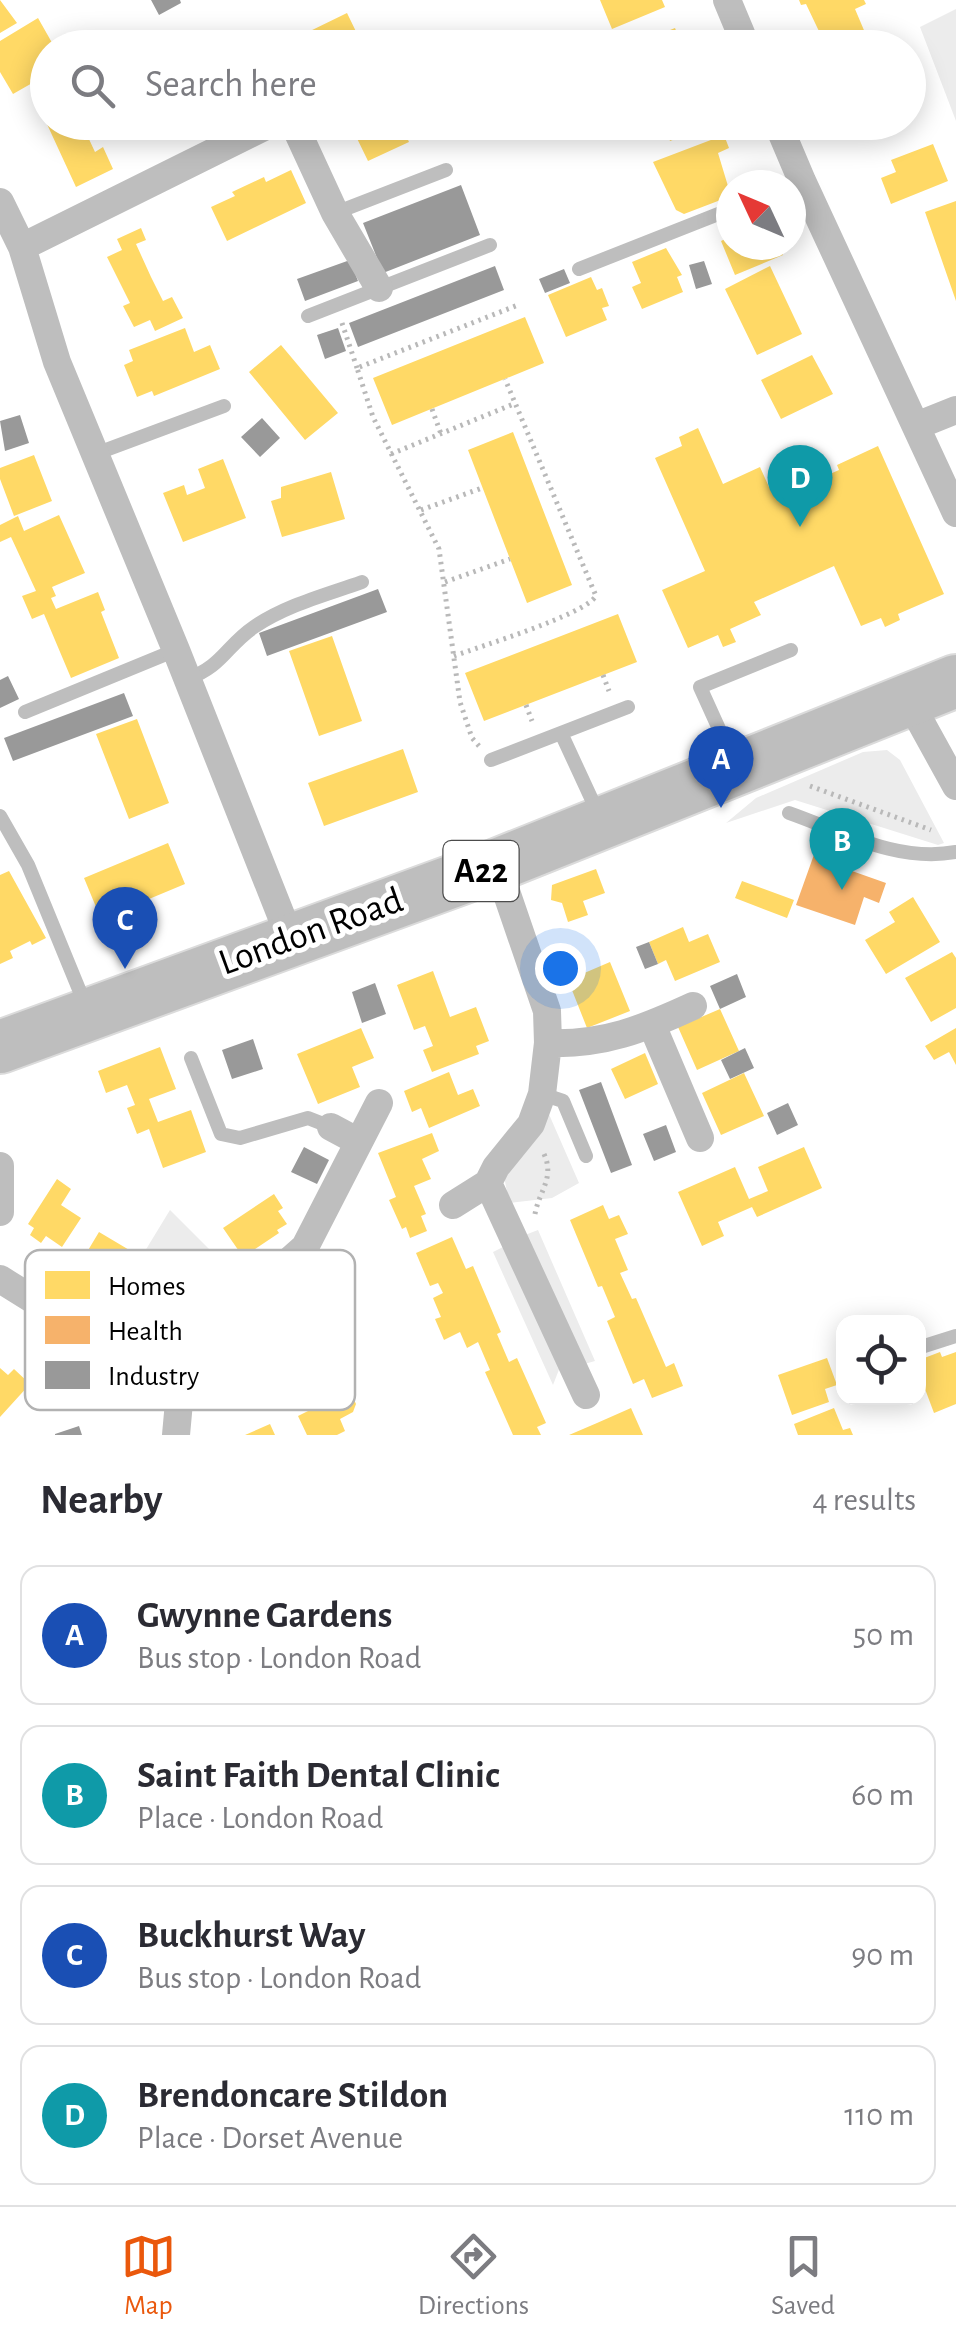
<!DOCTYPE html>
<html lang="en">
<head>
<meta charset="utf-8">
<style>
  body { margin:0; font-family:"Alegreya Sans",sans-serif; background:#f7f7f7; color:#2b2b33 }
  .controls { position:absolute; right:30px; bottom:30px; display:grid; overflow:hidden; border-radius:20px; box-shadow:0 5px 25px #0003 }
  .controls button { width:90px; height:90px; display:grid; place-items:center; padding:0; border:0; border-bottom:2px solid #e1e1e2; background:#fff; color:#2b2b33; font:50px sans-serif }
  .compass { position:absolute; left:716px; top:170px; width:90px; height:90px; border-radius:50%; background:#fff; box-shadow:0 5px 25px #0003; rotate:314deg }
  .you { position:absolute; left:560px; top:968px; width:35px; height:35px; margin:-25px; border:8px solid #fff; border-radius:50%; background:#1a73e8; box-shadow:0 0 0 15px #1a73e833 }
  .badge { display:grid; place-items:center; width:65px; height:65px; border-radius:50%; background:#ea580c; color:#fff; font-size:32px; font-weight:700 }
  .pin { position:absolute; translate:-50% -82px; filter:drop-shadow(0 2px 5px #0008) }
  .pin::after { content:''; position:absolute; top:52px; width:35px; height:30px; background:inherit; clip-path:polygon(0 0,100% 0,50% 100%) }
  .list { margin:0; padding:0; list-style:none }
  h2 { display:flex; justify-content:space-between; align-items:center; height:130px; margin:0; padding:0 40px; font-size:42px }
  h2 small { font-size:32px; font-weight:400; color:#7c7c81 }
  .list li { display:grid; grid-template-columns:65px 1fr auto; gap:30px; align-items:center; box-sizing:border-box; height:140px; margin:0 20px 20px; padding:0 20px; border:2px solid #e1e1e2; border-radius:20px }
  .list b { display:block; font-size:38px; white-space:nowrap }
  .list p { margin:0; font-size:32px; white-space:nowrap; color:#7c7c81 }
  .list em { font-size:32px; font-style:normal; color:#7c7c81 }
  .icon { flex:none; width:55px; height:55px; fill:none; stroke:currentColor; stroke-width:2; stroke-linecap:round; stroke-linejoin:round }
  .map { position:relative; flex:none; width:956px; height:1435px; overflow:hidden }
  .search { position:absolute; background:#fff; box-shadow:0 5px 25px #0003; left:30px; right:30px; top:30px; height:110px; display:flex; align-items:center; gap:25px; box-sizing:border-box; padding:0 35px; border-radius:55px; color:#7c7c81; font-size:38px }
  .sheet { height:770px; background:#fff }
  nav { display:flex; justify-content:space-around; align-items:center; box-sizing:border-box; height:140px; border-top:2px solid #e1e1e2; background:#fff; font-size:28px; color:#7c7c81 }
  nav a { display:grid; justify-items:center; gap:5px }
  nav .on { color:#ea580c }
  .map>svg:first-child { display:block }
  .green { fill:#ececec }
  .homes { fill:#ffd966 }
  .health { fill:#f6b26b }
  .industry { fill:#999 }
  .lines { fill:none; stroke-linecap:round; stroke-linejoin:round }
  .highway-casing { stroke:#dbdbdb; stroke-width:56 }
  .path { stroke:#b9b9b9; stroke-width:5; stroke-dasharray:2.5 5; stroke-linecap:butt }
  .lane { stroke:#bebebe; stroke-width:14 }
  .street { stroke:#bebebe; stroke-width:28 }
  .highway { stroke:#bebebe; stroke-width:52 }
  .labels { text-anchor:middle; dominant-baseline:central; stroke-width:10; stroke-linejoin:round; paint-order:stroke }
  .shield { fill:#fff; stroke:#4c4c4c; stroke-width:2.5 }
  .shield-label { font-size:35px; font-weight:bold; fill:#000 }
  .street-label { font-size:38px; fill:#000; stroke:#fff }
  .key { fill:#fff; stroke:#b2b2b2; stroke-width:2.5 }
  .key-label { font-size:28px; fill:#000 }
</style>
</head>
<body>
<div class="map">
<svg width="956" height="1435" viewBox="0 0 956 1435">
  <rect width="100%" height="100%" fill="#fff"/>
  <!-- green -->
  <path class="green" d="M956 9V121L920 27Z
    M887 750 900 760 944 843 938 845 795 800 726 823 756 798 863 752Z
    M548 1112 579 1183 552 1198 509 1203 504 1176Z
    M170 1210 235 1275 160 1317 106 1315Z
    M538 1230 595 1361 581 1365 525 1235Z
    M507 1245 560 1367 553 1385 493 1252Z"/>
  <!-- homes -->
  <path class="homes" d="M0 0 17 23 0 33Z
    M600 0H662L665 7 612 29Z
    M799 0H864L866 4 855 9 866 35 836 48H827L806 4 801 5Z
    M347 13 364 48H313L306 33Z
    M38 18 55 48H48V74L13 94 0 72V41Z
    M675 28 683 48H628V47Z
    M48 90V122H81L95 152 103 147 113 169 76 187 34 96Z
    M349 122H400L409 142 368 161Z
    M663 122H716V123L670 141Z
    M724 135 729 148 718 153 731 196 684 214 676 210 653 162Z
    M933 144 948 181 891 204 881 178 896 172 891 160Z
    M291 170 306 203 227 241 211 207 235 196 232 192 264 177 266 182Z
    M956 201V301L925 212Z
    M141 228 146 240 136 244 151 277 163 301 172 297 183 318 155 331 150 320 134 327 123 306 130 303 107 257 122 250 117 239Z
    M731 236V245H779L783 255 735 275 721 241Z
    M666 248 682 275 677 277 683 292 642 309 632 287 641 283 632 262Z
    M770 266 802 334 757 355 725 289Z
    M591 277 597 290 602 288 609 306 602 308 607 320 566 337 548 295Z
    M525 317 544 363 392 425 373 378Z
    M185 328 194 352 210 345 220 369 154 396 152 391 137 397 124 365 133 361 129 350Z
    M281 345 338 413 305 440 249 372Z
    M812 355 833 394 781 419 761 380Z
    M698 428 723 484 760 467 769 487 793 477 798 488 839 470 837 465 878 446 944 594 898 614 900 620 885 627 881 618 861 626 834 566 754 602 761 615 730 629 736 642 723 647 718 635 688 648 662 590 705 571 655 458 682 446 679 437Z
    M513 432 572 585 527 603 468 450Z
    M34 455 52 501 14 516 0 479V468Z
    M223 459 246 518 183 542 163 493 184 485 187 495 205 488 198 469Z
    M331 472 345 519 282 537 271 501 281 498V487Z
    M59 515 85 573 52 587 56 596 51 598 56 609 98 592 105 610 101 612 119 658 71 678 44 614 32 619 22 596 36 591 11 537 0 542V525L18 516 24 531Z
    M618 614 637 662 484 721 465 673Z
    M332 636 362 721 319 736 289 651Z
    M137 719 169 803 129 819 96 734Z
    M403 749 418 792 324 826 308 783Z
    M168 843 185 884 101 919 84 878Z
    M596 869 605 893 583 901 588 915 568 922 562 903 551 900 552 885Z
    M9 871 46 938 32 945 30 941 10 951 13 958 0 964V875Z
    M742 881 794 900 787 918 735 898Z
    M913 897 940 942 886 974 865 940 895 922 889 912Z
    M683 927 689 942 708 934 720 962 675 981 666 960 658 964 649 942Z
    M952 952 956 958V1008L931 1022 905 978Z
    M610 962 630 1011 587 1028 568 980Z
    M433 971 450 1017 476 1007 489 1041 476 1046 479 1054 432 1072 423 1050 433 1046 425 1026 414 1030 397 985Z
    M720 1009 739 1051 697 1070 678 1027Z
    M361 1028 374 1058 352 1067 360 1087 318 1104 297 1054Z
    M956 1028V1065L949 1052 934 1060 925 1046Z
    M160 1047 176 1089 149 1099 158 1122 191 1110 206 1152 163 1168 149 1129 137 1134 127 1108 135 1105 127 1085 106 1093 98 1071Z
    M645 1053 658 1084 625 1099 611 1069Z
    M449 1072 458 1095 473 1089 480 1106 429 1128 421 1108 412 1112 404 1091Z
    M744 1073 764 1116 721 1135 702 1093Z
    M432 1133 439 1151 422 1159 431 1179 414 1186 426 1214 421 1216 427 1231 410 1238 406 1227 402 1229 389 1200 396 1197 378 1153Z
    M804 1147 822 1188 757 1217 752 1207 718 1222 724 1236 702 1246 678 1192 735 1167 749 1199 768 1191 758 1167Z
    M57 1179 71 1189 61 1205 81 1218 62 1247 46 1236 41 1243 30 1235 34 1228 28 1224Z
    M274 1194 283 1208 278 1211 287 1224 277 1230 279 1233 243 1257 223 1228Z
    M603 1205 609 1219 619 1215 628 1234 615 1239 628 1270 620 1273 632 1299 636 1298 666 1367 674 1363 683 1386 652 1398 644 1379 633 1384 607 1321 615 1317 602 1286 598 1287 570 1220Z
    M99 1232 136 1254 115 1289 97 1277 93 1283 75 1272Z
    M452 1237 466 1269 473 1266 501 1332 497 1334 509 1362 517 1358 546 1423 537 1427 541 1435H513L485 1372 490 1370 478 1342 467 1348 460 1332 444 1340 435 1319 441 1317 433 1298 443 1293 438 1283 430 1286 416 1253Z
    M940 1352 942 1357 956 1352V1404L934 1413 919 1373V1360Z
    M827 1358 837 1385 825 1389 829 1402 792 1415 778 1375Z
    M0 1368 8 1375 14 1369 30 1384 0 1417Z
    M344 1393 352 1395 356 1404 353 1412 340 1419 345 1431 337 1435H307L298 1416Z
    M631 1408 643 1435H569L597 1423Z
    M834 1408 843 1430 850 1428 853 1435H798L794 1424Z
    M270 1424 275 1435H245Z"/>
  <!-- health -->
  <path class="health" d="M816 849 838 857 835 865 886 883 879 903 864 897 855 925 796 905Z"/>
  <!-- industry -->
  <path class="industry" d="M151 0H180L181 3 159 15Z
    M461 185 480 235 383 273 363 223Z
    M350 260 358 281 305 301 297 279Z
    M704 261 712 284 696 289 689 265Z
    M495 266 504 290 358 347 349 323Z
    M564 269 570 283 545 293 539 279Z
    M338 328 346 351 325 359 317 335Z
    M20 415 29 443 5 451 0 421Z
    M262 418 280 438 260 457 241 437Z
    M378 589 387 612 267 656 259 633Z
    M8 676 19 699 0 708V680Z
    M124 693 133 716 13 761 4 738Z
    M649 942 658 964 645 969 636 947Z
    M737 974 746 997 720 1009 710 986Z
    M375 983 386 1014 362 1023 352 992Z
    M253 1039 263 1069 232 1079 222 1050Z
    M745 1048 754 1068 730 1079 721 1060Z
    M601 1082 632 1165 611 1173 579 1090Z
    M788 1103 798 1125 777 1135 767 1113Z
    M666 1125 676 1152 654 1161 643 1134Z
    M304 1147 329 1160 317 1184 291 1172Z
    M79 1426 82 1435H55V1434Z"/>
  <g class="lines">
    <defs>
      <path id="highway" d="M0 1047 497 865 956 681"/>
    </defs>
    <!-- highway casing -->
    <use href="#highway" class="highway-casing"/>
    <!-- path -->
    <path class="path" d="M342 323 357 368
      M432 409 441 434
      M391 454 516 403
      M421 510 482 488
      M445 582 510 559
      M454 656C481 646 584 615 596 596L505 379
      M603 675 609 691
      M526 705 532 721
      M479 746 472 738 460 702 439 549 373 417 357 368 518 305
      M810 786 931 830
      M535 1214C539 1191 555 1178 544 1154"/>
    <!-- lane -->
    <path class="lane" d="M335 213 446 170
      M579 269 731 209
      M308 316 490 245
      M95 454 224 406
      M187 679C223 666 226 646 254 627 286 605 326 595 362 582
      M25 712 176 650
      M561 733 598 813
      M491 760 628 707
      M734 762 700 687 791 650
      M789 813C843 832 898 863 956 852
      M0 816 28 865 85 1004
      M191 1058 221 1134 240 1138 308 1118 331 1127
      M542 1094 563 1101 586 1156
      M918 1348 956 1336"/>
    <!-- street -->
    <path class="street" d="M727 0 747 48
      M258 46 259 48
      M293 122 335 213 379 288
      M777 122 802 181 956 513
      M0 202 22 247 57 362 176 650 290 938
      M22 247 274 122
      M916 426 956 410
      M908 699 956 786
      M652 1025 700 1138
      M548 1043C604 1045 643 1029 693 1006
      M331 1127 359 1142
      M0 1166V1212
      M488 1183 496 1167 531 1124 542 1094 548 1043 547 1011 497 865
      M453 1205 488 1183 586 1395
      M0 1279 82 1330 102 1337 170 1342 221 1304 270 1278 305 1247 379 1103
      M170 1342 179 1402 176 1435"/>
    <!-- highway -->
    <use href="#highway" class="highway"/>
  </g>
  <g class="labels">
    <!-- shield labels -->
    <rect class="shield" x="443.5" y="841" width="75" height="60" rx="8"/>
    <g class="shield-label">
      <text x="481" y="871">A22</text>
    </g>
    <!-- street labels -->
    <g class="street-label">
      <text transform="translate(311 932) rotate(-20)">London Road</text>
    </g>
  </g>
  <!-- legend -->
  <rect x="25" y="1250" width="330" height="160" rx="15" class="key"/>
  <rect x="45" y="1271" width="45" height="28" fill="#ffd966"/>
  <rect x="45" y="1316" width="45" height="28" fill="#f6b26b"/>
  <rect x="45" y="1361" width="45" height="28" fill="#999"/>
  <g class="key-label">
    <text x="108" y="1295">Homes</text>
    <text x="108" y="1340">Health</text>
    <text x="108" y="1385">Industry</text>
  </g>
</svg>
<div class="controls">
<button><svg class="icon" aria-label="locate" viewBox="0 0 24 24"><circle cx="12" cy="12" r="6"/><path d="M12 2v4M12 18v4M2 12h4M18 12h4"/></svg></button>
</div>
<svg class="compass" viewBox="-18 -18 36 36"><path d="M0-13l5 13h-10z" fill="#e53935"/><path d="M0 13l5-13h-10z" fill="#7c7c81"/></svg>
<div class="you"></div>
<div class="pin badge" style="left:721px;top:808px;background:#1a4fb4">A</div>
<div class="pin badge" style="left:842px;top:890px;background:#0f9aa8">B</div>
<div class="pin badge" style="left:125px;top:969px;background:#1a4fb4">C</div>
<div class="pin badge" style="left:800px;top:527px;background:#0f9aa8">D</div>
<div class="search"><svg class="icon" aria-label="search" viewBox="0 0 24 24"><circle cx="10" cy="10" r="6"/><path d="M15 15l6 6"/></svg>Search here</div>
</div>
<section class="sheet">
<h2>Nearby<small>4 results</small></h2>
<ul class="list">
<li><span class="badge" style="background:#1a4fb4">A</span><div><b>Gwynne Gardens</b><p>Bus stop · London Road</p></div><em>50 m</em></li>
<li><span class="badge" style="background:#0f9aa8">B</span><div><b>Saint Faith Dental Clinic</b><p>Place · London Road</p></div><em>60 m</em></li>
<li><span class="badge" style="background:#1a4fb4">C</span><div><b>Buckhurst Way</b><p>Bus stop · London Road</p></div><em>90 m</em></li>
<li><span class="badge" style="background:#0f9aa8">D</span><div><b>Brendoncare Stildon</b><p>Place · Dorset Avenue</p></div><em>110 m</em></li>
</ul>
</section>
<nav>
<a class="on"><svg class="icon" aria-label="map" viewBox="0 0 24 24"><path d="M3 6l6-2 6 2 6-2v14l-6 2-6-2-6 2zM9 4v14M15 6v14"/></svg>Map</a>
<a><svg class="icon" aria-label="directions" viewBox="0 0 24 24"><path d="M12 3l9 9-9 9-9-9zM9 14v-3h6M13 9l2 2-2 2"/></svg>Directions</a>
<a><svg class="icon" aria-label="saved" viewBox="0 0 24 24"><path d="M7 4h10v16l-5-4-5 4z"/></svg>Saved</a>
</nav>
</body>
</html>
